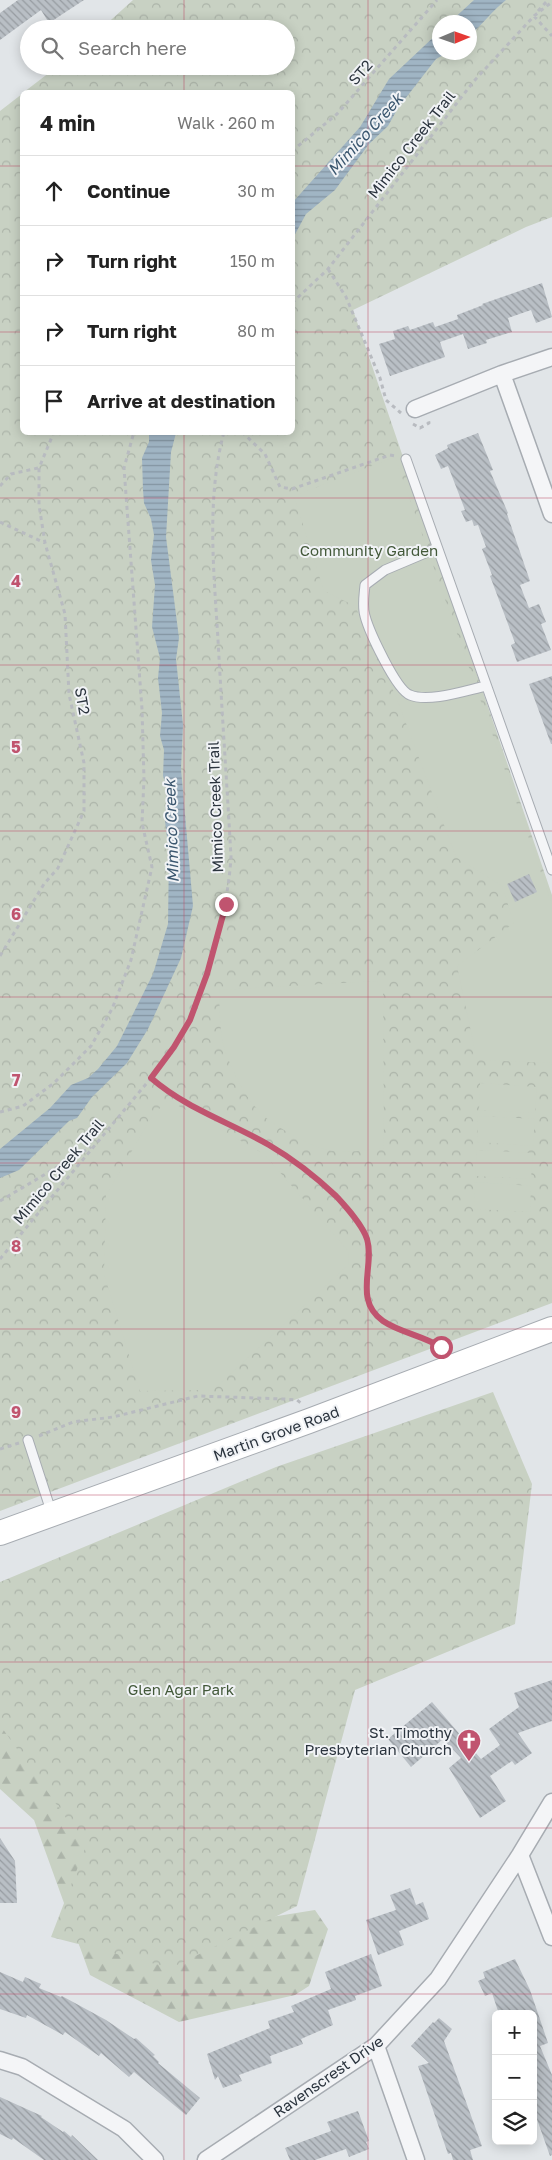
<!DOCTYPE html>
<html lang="en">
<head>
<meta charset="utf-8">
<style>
  body { margin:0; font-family:"Golos Text",sans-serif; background:#f6f6f6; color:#222 }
  .controls { position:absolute; right:15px; bottom:15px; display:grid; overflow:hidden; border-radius:8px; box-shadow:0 2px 12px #0003 }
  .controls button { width:45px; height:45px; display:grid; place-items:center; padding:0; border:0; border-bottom:1px solid #e0e0e0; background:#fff; color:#222; font:25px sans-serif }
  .compass { position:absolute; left:432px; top:15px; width:45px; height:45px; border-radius:50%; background:#fff; box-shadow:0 2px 12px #0003; rotate:88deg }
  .stop { position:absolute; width:15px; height:15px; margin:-11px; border:4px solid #c0546f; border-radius:50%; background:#fff }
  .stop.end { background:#c0546f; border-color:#fff; box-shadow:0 1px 5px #0008 }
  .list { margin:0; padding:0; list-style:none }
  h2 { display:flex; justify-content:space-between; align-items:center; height:65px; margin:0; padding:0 20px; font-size:21px }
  h2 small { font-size:16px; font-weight:400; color:#767676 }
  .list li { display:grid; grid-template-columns:32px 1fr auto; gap:15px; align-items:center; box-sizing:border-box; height:70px; padding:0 20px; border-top:1px solid #e0e0e0 }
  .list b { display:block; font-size:19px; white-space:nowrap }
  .list em { font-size:16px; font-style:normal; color:#767676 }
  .icon { flex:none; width:28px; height:28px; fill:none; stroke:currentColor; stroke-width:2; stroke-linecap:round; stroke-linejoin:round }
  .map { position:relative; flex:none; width:552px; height:2160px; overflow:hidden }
  .search { position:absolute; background:#fff; box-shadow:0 2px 12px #0003; left:20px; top:20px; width:275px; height:55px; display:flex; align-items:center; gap:12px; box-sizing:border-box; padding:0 18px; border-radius:28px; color:#767676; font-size:19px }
  .panel { position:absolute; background:#fff; box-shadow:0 2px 12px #0003; left:20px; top:90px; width:275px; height:345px; border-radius:8px }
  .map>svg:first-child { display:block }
  .forest { fill:url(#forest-firs) }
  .park { fill:url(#park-crowns); fill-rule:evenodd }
  .garden { fill:#c8d1c3 }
  .water { fill:url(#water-rules) }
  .building { fill:url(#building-back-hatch) }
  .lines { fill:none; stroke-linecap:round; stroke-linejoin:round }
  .service-casing { stroke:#a7acb2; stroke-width:11 }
  .minor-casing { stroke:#a7acb2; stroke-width:19 }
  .secondary-casing { stroke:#a7acb2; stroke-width:26 }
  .path { stroke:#b8bbc0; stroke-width:3; stroke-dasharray:4 4; stroke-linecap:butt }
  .service { stroke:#f4f5f7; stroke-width:9 }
  .minor { stroke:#f4f5f7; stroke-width:16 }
  .secondary { stroke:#fff; stroke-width:24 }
  .route { stroke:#c0546f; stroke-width:6 }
  .grid { fill:none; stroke:#c0546f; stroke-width:1; stroke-opacity:0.55 }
  .labels { text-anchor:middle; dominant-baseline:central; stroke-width:4; stroke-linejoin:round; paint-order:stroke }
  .street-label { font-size:15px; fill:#2b343e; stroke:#f1f3f6 }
  .park-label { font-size:15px; fill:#43593a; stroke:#f1f3f6 }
  .poi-label { font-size:15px; fill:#2b343e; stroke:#f1f3f6; text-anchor:end }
  .water-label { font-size:16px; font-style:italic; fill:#3a566e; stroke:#f1f3f6 }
  .grid-label { font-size:16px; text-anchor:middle; font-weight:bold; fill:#c0546f; stroke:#f1f3f6; stroke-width:4; stroke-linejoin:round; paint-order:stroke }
</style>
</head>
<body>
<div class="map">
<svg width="552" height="2160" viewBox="0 0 552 2160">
  <defs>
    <pattern id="forest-firs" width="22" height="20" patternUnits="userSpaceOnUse" patternTransform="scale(1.25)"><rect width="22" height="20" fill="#c8d1c3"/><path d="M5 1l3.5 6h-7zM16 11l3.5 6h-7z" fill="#acb4a9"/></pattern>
    <pattern id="park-crowns" width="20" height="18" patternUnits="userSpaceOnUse" patternTransform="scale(1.25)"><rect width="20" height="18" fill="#c8d1c3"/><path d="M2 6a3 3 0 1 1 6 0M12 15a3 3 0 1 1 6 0" fill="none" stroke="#acb4a9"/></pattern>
    <pattern id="water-rules" width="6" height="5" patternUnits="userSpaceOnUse" patternTransform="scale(1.25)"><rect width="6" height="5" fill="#a0b5c4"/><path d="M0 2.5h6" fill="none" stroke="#8394a1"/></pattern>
    <pattern id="building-back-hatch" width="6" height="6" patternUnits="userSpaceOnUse" patternTransform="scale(1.25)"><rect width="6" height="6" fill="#b9bfc5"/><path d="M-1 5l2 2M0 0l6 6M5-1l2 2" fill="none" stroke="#979ca1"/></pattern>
  </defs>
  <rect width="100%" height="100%" fill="#e1e5e8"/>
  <!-- forest -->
  <path class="forest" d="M0 1684 208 1927 315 1910 328 1929 309 1986 295 1995 179 2022 90 1975 34 1820 0 1789Z"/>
  <!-- park -->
  <path class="park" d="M133 0H552V217L526 227 353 310 552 895V1303L0 1511V111L22 94V432H292V92H24L58 66H286V29H101ZM440 22H470V52H440Z
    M493 1392 532 1484 515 1624 355 1690 297 1906 171 1968 51 1937 86 1846 0 1725V1582L276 1467Z"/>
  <!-- garden -->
  <path class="garden" d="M395 457 552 904V1063L477 1060 457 966 514 923 502 886 456 857 397 699 355 606 324 591 294 496Z
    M377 981 383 991 384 1148C366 1150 346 1154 327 1150 310 1146 273 1126 261 1113 246 1099 232 1070 225 1051 219 1032 220 1010 219 990Z
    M480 1083 537 1087 535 1113 479 1110Z
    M168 1100 264 1154 349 1252 348 1265 213 1390 140 1391 104 1274 106 1195 153 1115Z
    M478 1116 535 1119 533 1146 477 1142Z
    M477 1150 533 1153 531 1179 475 1176Z
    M475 1182 531 1186 530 1212 474 1209Z"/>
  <!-- water -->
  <path class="water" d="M474 0H506C492 11 483 24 470 35V22H450Z
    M439 32 440 52 447 53 436 59 398 108 388 126 369 144 335 190 306 214 293 238V202L360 127 389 79Z
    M149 433H176L171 452 166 537 179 638 176 659 183 725 181 769 193 906 181 958 148 1029 127 1063 92 1097 77 1118 69 1121 19 1170 0 1178V1149L50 1108 71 1085 88 1078 98 1069 117 1046 153 974 168 924 169 853 165 821 167 788 163 776 164 750 160 736 162 713 158 678 160 658 152 627 155 585 151 560 154 535 151 519 144 503 143 490 142 458 149 442Z"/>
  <!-- building -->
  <path class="building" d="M18 0H84L49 23 41 10 0 40V13Z
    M542 283 552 317 536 323 531 310 508 318 512 332 486 340 487 343 468 349 463 334 440 342 445 357 390 376 379 344 395 339 393 331 408 326 410 330 433 322 435 327 458 319 457 315 483 305 482 304Z
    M478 433 493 470 490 471 508 513 507 514 530 581 520 585 529 608 539 604 546 622 541 624 551 650 517 662 511 645 515 643 490 576 492 575 482 549 486 547 478 525 474 526 472 520 466 522 461 511 465 510 448 466 441 469 435 455 448 448 447 445Z
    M552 676V744H551L529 684Z
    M529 874 537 892 515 902 507 884Z
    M552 1680V1721L518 1733 532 1753 515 1765 512 1761 490 1776 506 1801 480 1818 449 1768 461 1758 443 1739 411 1767 388 1739 432 1702 481 1759 500 1745 489 1729 519 1707 514 1693Z
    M0 1838 15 1861 17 1903H0Z
    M410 1888 416 1905 423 1902 429 1919 399 1931 404 1945 378 1955 366 1920 396 1910 390 1895Z
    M371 1954 382 1986 355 1996 356 2000 328 2010 333 2025 301 2039 303 2044 270 2056 272 2063 239 2075 242 2081 223 2088 218 2076 215 2080 207 2054 270 2028 268 2021 294 2012 291 2006 331 1989 325 1972Z
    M515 1959 530 1990 548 2043 540 2046 552 2075V2155L550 2156 533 2108V2014H499L492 1993 485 1996 478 1981 485 1978 483 1972Z
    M0 1972 23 1982 25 1977 41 1984 39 1988 61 1997 62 1996 106 2020 134 2039 136 2038 155 2055 153 2056 159 2062 158 2063 200 2098 186 2115 134 2072 129 2077 101 2053 99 2056 65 2032 63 2035 27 2015 26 2018 0 2009Z
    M439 2018 452 2029 444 2041 482 2146 470 2150 473 2160H453L451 2153 448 2154 418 2066 429 2063 411 2046 433 2022 434 2023Z
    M0 2097 42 2116 41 2117 63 2132 64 2131 71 2137 72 2135 98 2160H44L13 2138 12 2140 0 2134Z
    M358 2111 369 2141 366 2142 369 2149 349 2157 346 2149 315 2160H290L285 2148 331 2131 327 2122Z"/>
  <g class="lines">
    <defs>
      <path id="service" d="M406 459 552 870
        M437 548 385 570 365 585C364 596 362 606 365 616 369 631 396 690 410 695 429 703 467 690 486 686
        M28 1440 52 1514"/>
      <path id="minor" d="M502 374 552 514
        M415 409 502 374 552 357
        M520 1855 552 1937
        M376 2046 416 2160
        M0 2060 22 2067 124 2129 155 2160
        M206 2160 376 2046 438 1979 520 1855 552 1802"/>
      <path id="secondary" d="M0 1533 309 1421 552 1329"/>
    </defs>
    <!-- service casing -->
    <use href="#service" class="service-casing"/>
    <!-- minor casing -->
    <use href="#minor" class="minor-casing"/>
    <!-- secondary casing -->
    <use href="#secondary" class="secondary-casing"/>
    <!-- path -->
    <path class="path" d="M538 11 548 0
      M534 16 552 36
      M292 151 337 114 437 0
      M328 269 346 297 380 378 386 400 401 413
      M292 303 328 269 474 81 534 16 552 2
      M413 424 420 428 429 423 428 418
      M242 432 265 454 280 487 292 489 390 455 396 456
      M0 486 11 474 38 468
      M0 522 45 543
      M0 956 44 884 58 868 84 811V763L69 694 65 614 45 543 39 505V468L54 432
      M151 1078C187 1109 229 1122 269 1145 293 1159 316 1177 336 1196 347 1207 362 1224 367 1239 374 1262 357 1288 373 1309 389 1333 424 1331 444 1350
      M0 1112 23 1106 54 1083 91 1046 112 1009 131 960 152 867 142 823 144 779 142 709 124 468 134 432
      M0 1201 91 1147
      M0 1259 151 1078C163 1063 175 1048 184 1031 191 1019 194 1007 198 995 215 949 228 905 231 857 227 785 222 713 218 640 214 572 206 499 224 432
      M39 1436 73 1422 113 1417 198 1396 284 1399 297 1400 302 1404
      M0 1449 19 1443"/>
    <!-- service -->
    <use href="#service" class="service"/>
    <!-- minor -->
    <use href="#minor" class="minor"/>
    <!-- secondary -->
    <use href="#secondary" class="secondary"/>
  </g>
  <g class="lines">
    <!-- route -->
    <path class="route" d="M226 904 207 974 190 1020 174 1047 151 1078C187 1109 229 1122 269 1145 293 1159 316 1177 336 1196 346 1207 362 1224 367 1239 375 1266 353 1300 383 1321 399 1332 423 1336 441 1347"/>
  </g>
  <!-- grid -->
  <path class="grid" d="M184 0V29M368 0V2160M184 66V92M0 166H22M292 166H552M0 332H22M292 332H552M184 432V2160M0 498H552M0 665H552M0 831H552M0 997H552M0 1163H552M0 1329H552M0 1495H552M0 1662H552M0 1828H552M0 1994H552"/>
  <!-- icons -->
  <defs>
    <symbol id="church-pin" viewBox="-11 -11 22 30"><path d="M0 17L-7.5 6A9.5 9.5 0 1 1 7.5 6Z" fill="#c0546f" stroke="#f1f3f6"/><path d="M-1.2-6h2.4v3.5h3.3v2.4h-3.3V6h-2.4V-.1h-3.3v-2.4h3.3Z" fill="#fff"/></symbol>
  </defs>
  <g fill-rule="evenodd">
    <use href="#church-pin" x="455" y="1727" width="28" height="38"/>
  </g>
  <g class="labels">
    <!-- street labels -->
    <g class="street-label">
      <text transform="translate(360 72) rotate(-49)">ST2</text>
      <text transform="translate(411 144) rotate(-52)">Mimico Creek Trail</text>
      <text transform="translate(83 701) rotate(80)">ST2</text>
      <text transform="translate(215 807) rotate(-92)">Mimico Creek Trail</text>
      <text transform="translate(58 1171) rotate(-50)">Mimico Creek Trail</text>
      <text transform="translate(276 1433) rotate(-20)">Martin Grove Road</text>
      <text transform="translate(328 2076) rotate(-35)">Ravenscrest Drive</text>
    </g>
    <!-- park labels -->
    <g class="park-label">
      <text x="369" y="550">Community Garden</text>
      <text x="181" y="1689">Glen Agar Park</text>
    </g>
    <!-- poi labels -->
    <g class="poi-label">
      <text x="452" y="1732">St. Timothy<tspan x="452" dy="17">Presbyterian Church</tspan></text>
    </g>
    <!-- water labels -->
    <g class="water-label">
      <text transform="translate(365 134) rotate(-48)">Mimico Creek</text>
      <text transform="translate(171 831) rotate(-92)">Mimico Creek</text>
    </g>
  </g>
  <g class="grid-label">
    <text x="16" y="587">4</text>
    <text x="16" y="753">5</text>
    <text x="16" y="920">6</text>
    <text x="16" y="1086">7</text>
    <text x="16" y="1252">8</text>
    <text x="16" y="1418">9</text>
  </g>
</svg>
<div class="controls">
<button>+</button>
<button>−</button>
<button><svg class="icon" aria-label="layers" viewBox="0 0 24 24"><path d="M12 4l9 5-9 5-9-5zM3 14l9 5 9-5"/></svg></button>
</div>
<svg class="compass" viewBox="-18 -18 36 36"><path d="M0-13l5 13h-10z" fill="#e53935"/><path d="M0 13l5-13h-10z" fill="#767676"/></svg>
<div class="stop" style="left:441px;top:1347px"></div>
<div class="stop end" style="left:226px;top:904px"></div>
<div class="search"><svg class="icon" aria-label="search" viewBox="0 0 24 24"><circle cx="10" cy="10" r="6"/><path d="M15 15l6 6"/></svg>Search here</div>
<section class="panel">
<h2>4 min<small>Walk · 260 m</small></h2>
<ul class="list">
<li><svg class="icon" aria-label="ahead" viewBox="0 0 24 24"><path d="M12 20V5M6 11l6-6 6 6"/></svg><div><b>Continue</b></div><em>30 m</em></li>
<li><svg class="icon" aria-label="right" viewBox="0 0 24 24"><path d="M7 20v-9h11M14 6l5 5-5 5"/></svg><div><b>Turn right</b></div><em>150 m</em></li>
<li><svg class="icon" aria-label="right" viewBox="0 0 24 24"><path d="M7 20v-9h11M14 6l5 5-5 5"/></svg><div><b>Turn right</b></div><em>80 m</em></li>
<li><svg class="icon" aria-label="arrive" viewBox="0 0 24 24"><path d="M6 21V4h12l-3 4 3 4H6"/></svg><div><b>Arrive at destination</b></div></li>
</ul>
</section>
</div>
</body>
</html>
